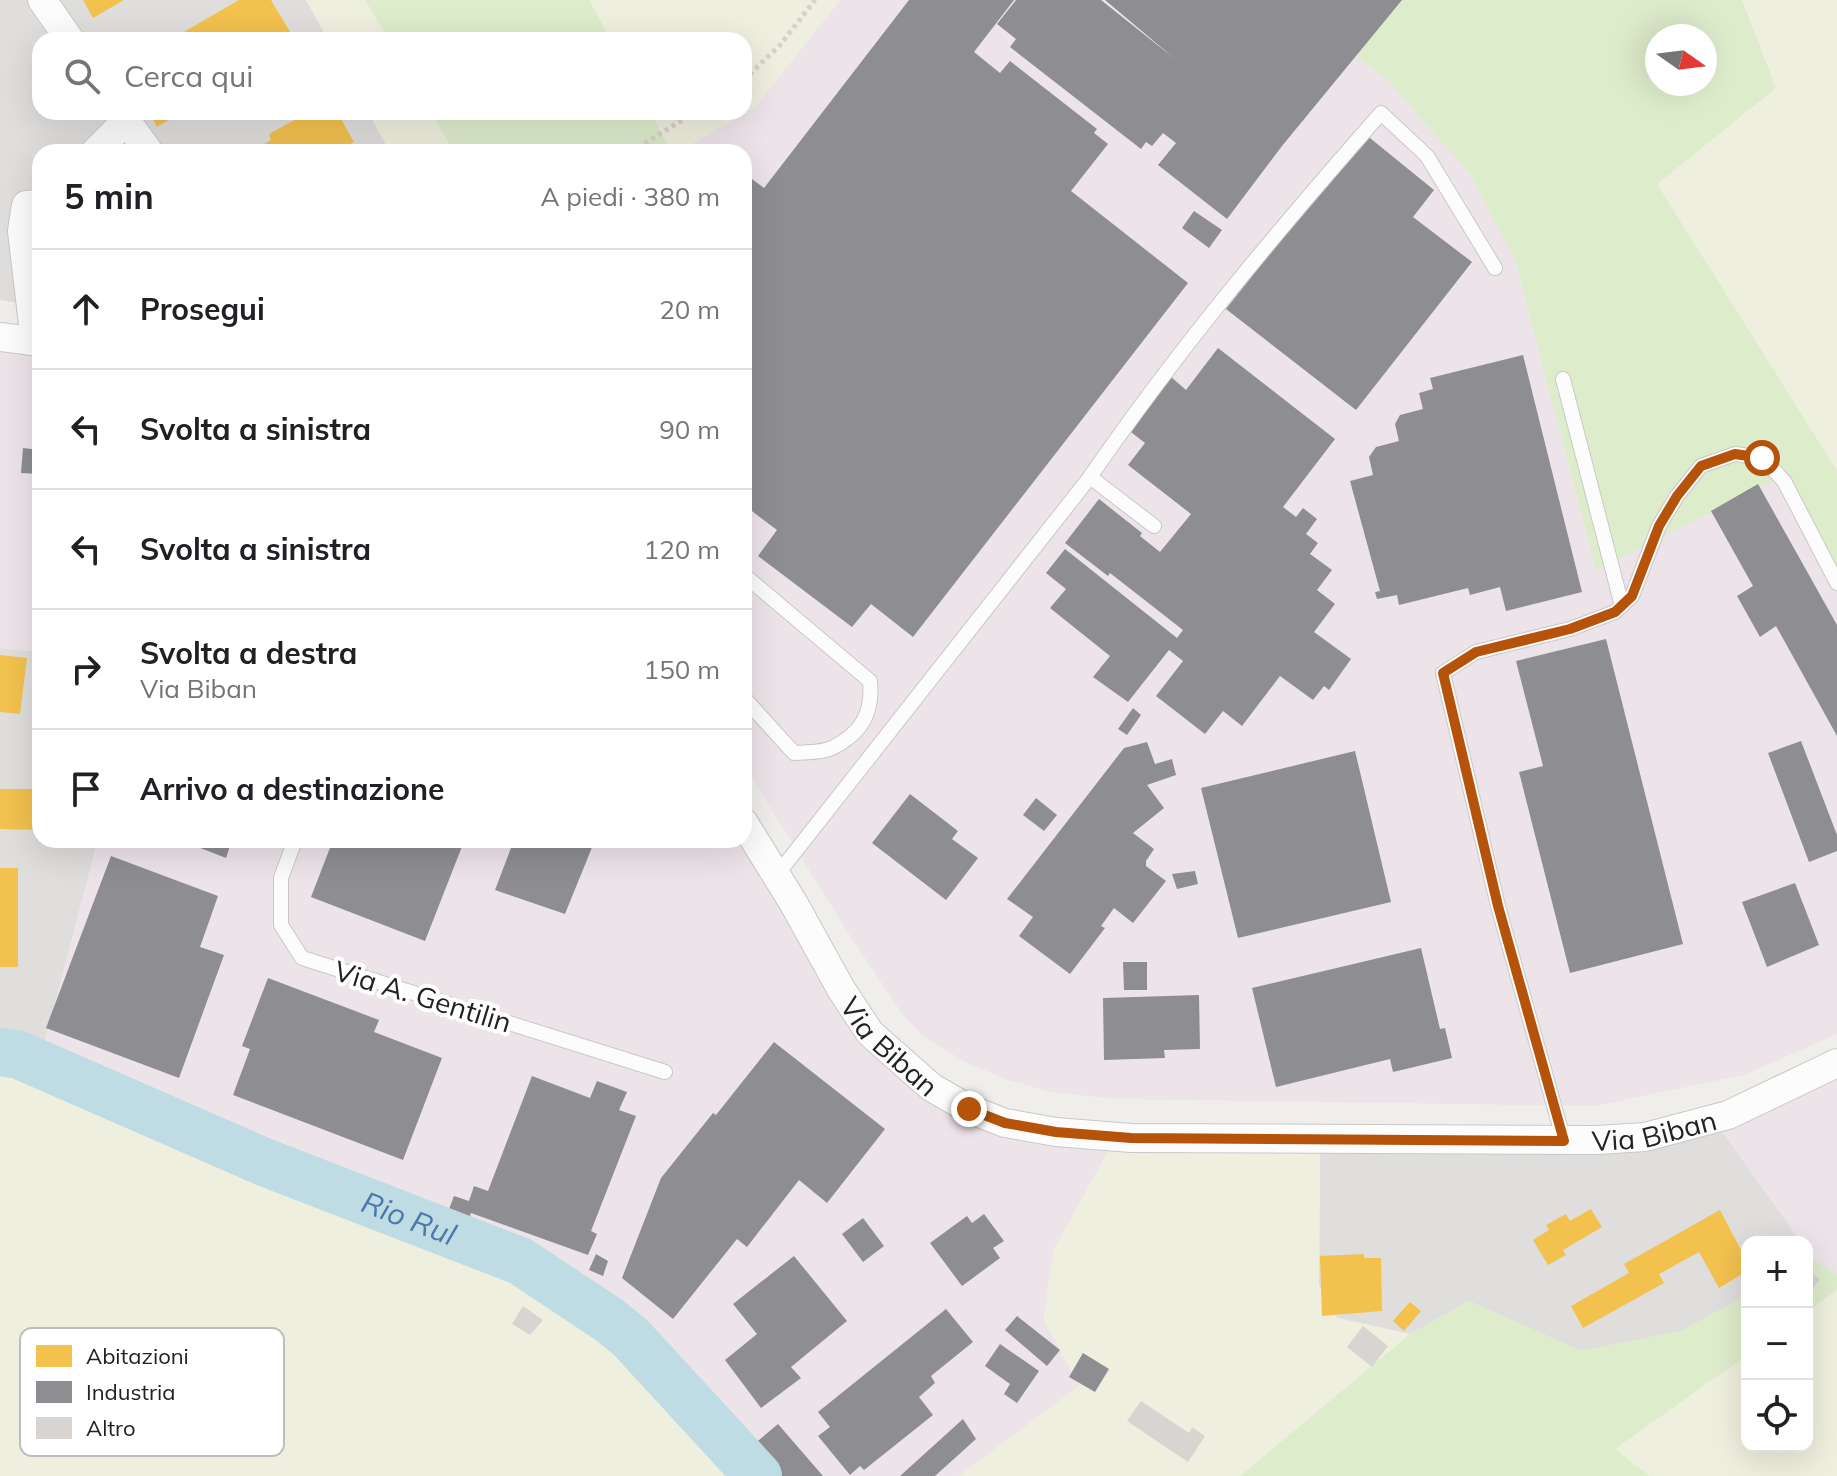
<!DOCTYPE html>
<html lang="it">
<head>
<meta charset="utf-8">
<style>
  body { margin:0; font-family:Mulish,sans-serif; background:#f6f6f6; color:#202124 }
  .controls { position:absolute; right:24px; bottom:24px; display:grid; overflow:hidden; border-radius:16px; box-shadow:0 8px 32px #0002 }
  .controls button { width:72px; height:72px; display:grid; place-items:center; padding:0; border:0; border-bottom:2px solid #e0e0e0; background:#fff; color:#202124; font:40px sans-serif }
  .compass { position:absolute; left:1645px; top:24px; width:72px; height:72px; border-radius:50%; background:#fff; box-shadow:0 8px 32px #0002; rotate:104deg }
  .stop { position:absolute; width:24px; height:24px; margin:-18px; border:6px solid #b45309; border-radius:50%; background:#fff }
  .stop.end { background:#b45309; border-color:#fff; box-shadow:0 2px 8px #0008 }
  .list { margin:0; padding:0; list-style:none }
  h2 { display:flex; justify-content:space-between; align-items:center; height:104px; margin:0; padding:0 32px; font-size:34px }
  h2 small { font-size:26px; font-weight:400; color:#757577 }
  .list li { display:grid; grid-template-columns:52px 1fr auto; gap:24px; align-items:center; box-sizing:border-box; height:120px; padding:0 32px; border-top:2px solid #e0e0e0 }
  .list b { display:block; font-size:30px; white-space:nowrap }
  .list p { margin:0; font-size:26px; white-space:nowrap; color:#757577 }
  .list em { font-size:26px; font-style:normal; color:#757577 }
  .icon { flex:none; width:44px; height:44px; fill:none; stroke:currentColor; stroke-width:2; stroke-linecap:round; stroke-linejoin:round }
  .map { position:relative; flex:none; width:1837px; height:1476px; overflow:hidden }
  .search { position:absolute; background:#fff; box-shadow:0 8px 32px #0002; left:32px; top:32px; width:720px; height:88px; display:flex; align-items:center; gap:20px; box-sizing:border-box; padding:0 28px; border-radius:24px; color:#757577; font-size:30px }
  .panel { position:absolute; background:#fff; box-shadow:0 8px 32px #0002; left:32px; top:144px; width:720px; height:704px; border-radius:24px }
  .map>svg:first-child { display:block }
  .residential { fill:#dfdedc }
  .industrial { fill:#ede4e9 }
  .farmland { fill:#efefdf }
  .grass { fill:#ddeccb; fill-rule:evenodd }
  .homes { fill:#f2c14e }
  .industry { fill:#8d8d92 }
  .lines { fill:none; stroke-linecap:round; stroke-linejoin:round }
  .river { stroke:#bfdbe3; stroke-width:48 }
  .building { fill:#d7d4d2 }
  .service-casing { stroke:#c9c8c7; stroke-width:16 }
  .minor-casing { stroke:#c9c8c7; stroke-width:30 }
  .path { stroke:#dccecd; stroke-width:5; stroke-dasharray:4 4; stroke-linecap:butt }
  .service { stroke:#fdfcfc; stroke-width:14 }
  .minor { stroke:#fdfcfc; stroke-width:28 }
  .route { stroke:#b45309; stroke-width:10 }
  .labels { text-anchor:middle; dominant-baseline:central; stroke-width:8; stroke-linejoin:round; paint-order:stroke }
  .street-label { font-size:28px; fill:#222; stroke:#fff }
  .water-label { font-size:30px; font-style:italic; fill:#4a7aab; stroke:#fff }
  .key { fill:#fff; stroke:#bdbdbd; stroke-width:2 }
  .key-label { font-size:22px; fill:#222 }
</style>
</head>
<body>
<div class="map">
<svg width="1837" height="1476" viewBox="0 0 1837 1476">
  <rect width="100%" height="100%" fill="#f0eeeb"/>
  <!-- residential -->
  <path class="residential" d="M0 0H312L334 40H40V112H375L397 152H40V306L0 300Z
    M0 648 40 652V840H98L35 1079 0 1065Z
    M1716 1123 1801 1242H1747V1295L1681 1331 1581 1351 1469 1301 1410 1334 1337 1318 1319 1285 1320 1142Z"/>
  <!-- industrial -->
  <path class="industrial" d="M840 0H1288L1388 81 1470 174 1515 260 1596 569 1784 476 1837 570V1034L1744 1075 1595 1106 1116 1099 1051 1092 1008 1080 965 1062 923 1036 903 1015 845 928 744 765V152H677L754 108Z
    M0 341 40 347V652L0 648Z
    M98 840H743L811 950 946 1097 1115 1139 1053 1251 1044 1320 1080 1386 959 1476H735L620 1353 596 1332 567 1311 503 1273 399 1230 252 1174 35 1079Z
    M1837 1077V1274L1813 1259 1807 1250V1242H1801L1716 1123Z"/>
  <!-- farmland -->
  <path class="farmland" d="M306 0H365L389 40H328Z
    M589 0H840L754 108 677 152H672L650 112H744V40H611Z
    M1742 0H1837V471L1657 183 1776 88Z
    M368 112H431L454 152H390Z
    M0 1065 252 1174 399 1230 503 1273 567 1311 596 1332 620 1353 735 1476H0Z
    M1115 1139 1320 1142 1319 1285 1337 1318 1410 1334 1240 1476H959L1079 1386 1044 1320 1053 1251Z
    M1837 1290V1476H1650L1615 1449 1747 1355V1446H1807V1312Z"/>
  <!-- grass -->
  <path class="grass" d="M365 0H589L611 40H389Z
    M1288 0H1742L1776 88 1657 184 1837 471V570L1784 476 1596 570 1515 260 1470 174 1388 81ZM1657 36H1705V84H1657Z
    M431 112H650L672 152H454Z
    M1813 1259 1837 1274V1290L1807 1312V1262Z
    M1747 1295V1355L1615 1449 1650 1476H1240L1410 1334 1469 1301 1581 1351 1681 1331Z"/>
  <!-- homes -->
  <path class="homes" d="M83 0H124L93 18Z
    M239 0H271L295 40H170Z
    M149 112H182L157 127Z
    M309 112H337L354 142 338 152H251L271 140 269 134Z
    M0 655 27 658 20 714 0 712Z
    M0 789H40V830L0 829Z
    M0 868H18V967H0Z
    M1591 1209 1602 1227 1563 1250 1566 1255 1548 1265 1533 1240 1549 1230 1546 1225 1566 1214 1570 1221Z
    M1720 1210 1742 1252 1745 1251 1747 1255V1271L1719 1288 1699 1252 1659 1274 1664 1283 1583 1328 1571 1306 1629 1273 1624 1264Z
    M1364 1254V1258H1381L1382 1311 1322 1316 1320 1256Z
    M1410 1302 1421 1311 1404 1331 1393 1321Z"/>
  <!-- industry -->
  <path class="industry" d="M909 0H1014L974 52 1000 73 1010 61 1097 129 1094 133 1108 144 1071 191 1188 283 913 637 871 604 852 627 758 556 777 530 744 505V173L764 188Z
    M1016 0H1101L1175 59 1105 0H1402L1282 146 1227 219 1158 165 1176 143 1163 133 1152 146 1146 142 1141 149 1010 47 1016 39 997 24Z
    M1365 134 1434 190 1413 217 1472 262 1356 410 1226 309Z
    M1194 211 1222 230 1209 248 1182 228Z
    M1218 348 1335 439 1283 507 1296 517 1303 508 1317 519 1306 534 1318 543 1310 554 1332 570 1317 590 1335 604 1314 632 1351 659 1329 690 1324 686 1313 700 1280 676 1242 726 1223 711 1205 734 1156 696 1183 661 1169 650 1128 702 1093 677 1110 656 1050 608 1066 589 1046 573 1065 549 1177 638 1183 630 1110 573 1108 576 1065 543 1099 499 1142 533 1140 536 1160 552 1191 514 1128 465 1145 443 1127 429 1170 376 1186 390Z
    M1523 355 1582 592 1506 611 1500 587 1470 595 1468 588 1399 605 1397 595 1377 599 1375 592 1380 591 1350 481 1373 475 1369 457 1376 447 1399 441 1395 424 1400 415 1423 409 1419 393 1433 389 1430 378Z
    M23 448 40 450V474L21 473Z
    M1758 484 1837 625V736L1776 626 1760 637 1737 596 1753 586 1711 511Z
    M1606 639 1683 944 1570 973 1519 772 1543 766 1516 661Z
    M1133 708 1141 715 1127 735 1118 729Z
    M1801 741 1837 835V851L1809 862 1768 753Z
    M1147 742 1155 764 1172 759 1176 775 1147 785 1164 808 1133 833 1154 849 1146 861V866L1166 881 1133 923 1114 908 1101 926 1105 928 1070 974 1019 936 1033 917 1007 899 1124 748Z
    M1355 751 1391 902 1238 938 1201 788Z
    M910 794 958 831 952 839 978 858 946 900 872 843Z
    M1036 798 1057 815 1044 831 1023 815Z
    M180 840H232L226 858Z
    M333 840H453L463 844 425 941 311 897Z
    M514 840H595L565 914 495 890Z
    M111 856 218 896 200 947 224 955 179 1078 46 1028Z
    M1195 871 1198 884 1177 889 1172 874Z
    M1795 883 1819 945 1767 967 1742 902Z
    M1421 948 1440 1029 1445 1028 1452 1058 1393 1072 1390 1059 1276 1087 1252 988Z
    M1123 962H1147V990H1124Z
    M268 978 379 1020 374 1032 442 1058 403 1160 233 1095 250 1049 242 1046Z
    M1199 995 1200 1049 1164 1050 1165 1058 1104 1060 1103 998Z
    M774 1042 885 1129 827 1203 799 1180 747 1247 737 1239 673 1319 622 1278 661 1178 713 1113 716 1115Z
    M532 1076 590 1098 597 1081 627 1092 619 1110 636 1116 591 1231 597 1234 588 1255 471 1213 467 1225 446 1217 454 1196 469 1201 474 1186 488 1191Z
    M984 1214 1004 1241 993 1248 1000 1258 962 1286 930 1243 967 1216 972 1223Z
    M863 1218 884 1246 863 1262 842 1234Z
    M596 1254 608 1261 603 1276 589 1270Z
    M794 1256 847 1321 791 1367 801 1378 761 1408 725 1360 757 1334 733 1304Z
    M946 1309 973 1342 931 1376 935 1383 919 1397 933 1415 864 1470 860 1466 850 1475 818 1436 830 1427 818 1412Z
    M1017 1316 1060 1350 1047 1366 1005 1330Z
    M1000 1344 1039 1371 1017 1403 1004 1394 1010 1384 985 1366Z
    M1083 1353 1109 1369 1095 1392 1069 1377Z
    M963 1419 976 1439 935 1476H900Z
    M778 1424 823 1476H766L746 1451Z"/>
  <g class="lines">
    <!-- river -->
    <path class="river" id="s1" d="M0 1052 19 1055 264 1162 520 1261 609 1320 631 1338 758 1476"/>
  </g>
  <!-- building -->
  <path class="building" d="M1807 1270 1820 1279 1807 1296Z
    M523 1306 543 1320 530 1335 512 1324Z
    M1363 1326 1388 1346 1372 1367 1347 1347Z
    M1141 1401 1189 1433 1192 1427 1205 1436 1188 1462 1127 1421Z"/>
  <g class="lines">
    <defs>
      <path id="service" d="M1563 379 1622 606
        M1090 477C1178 349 1279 229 1381 113L1427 156 1495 268
        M744 575 870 681C873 713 862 733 832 748 822 753 805 752 794 753L744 698
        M295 840 281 878V925L302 958 665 1072
        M776 876 1090 477 1154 526
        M1564 1141 1498 906 1443 673 1476 652 1570 629 1615 612 1632 596 1659 526 1677 496 1701 466 1735 454 1762 458 1784 481 1837 583"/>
      <g id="minor">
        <path d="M42 0 70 40"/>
        <path d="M120 112 149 152"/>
        <path d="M95 152 126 121"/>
        <path d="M0 337 40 342"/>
        <path d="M35 341 22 231 26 205 40 204"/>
        <path id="s2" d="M744 823 794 904 841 989 870 1033 931 1087 969 1109 1005 1123 1056 1132 1131 1138 1597 1140 1645 1137 1728 1115 1837 1063"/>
      </g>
    </defs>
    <!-- service casing -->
    <use href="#service" class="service-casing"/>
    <!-- minor casing -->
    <use href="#minor" class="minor-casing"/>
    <!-- path -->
    <path class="path" d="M744 80 780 45 815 0
      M631 152 695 112"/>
    <!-- service -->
    <use href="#service" class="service"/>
    <!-- minor -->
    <use href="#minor" class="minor"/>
  </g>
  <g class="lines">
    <!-- route -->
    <path class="route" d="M969 1109 1005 1123 1056 1132 1131 1138 1564 1141 1498 906 1443 673 1476 652 1570 629 1615 612 1632 596 1659 526 1677 496 1701 466 1735 454 1762 458"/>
  </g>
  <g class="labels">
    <!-- street labels -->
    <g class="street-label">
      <text transform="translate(423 996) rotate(17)">Via A. Gentilin</text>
      <text stroke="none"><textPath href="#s2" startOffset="268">Via Biban</textPath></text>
      <text stroke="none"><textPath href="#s2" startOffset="1060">Via Biban</textPath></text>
    </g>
    <!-- water labels -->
    <g class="water-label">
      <text stroke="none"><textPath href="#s1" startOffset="442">Rio Rul</textPath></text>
    </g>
  </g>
  <!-- legend -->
  <rect x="20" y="1328" width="264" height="128" rx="12" class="key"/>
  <rect x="36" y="1345" width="36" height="22" fill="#f2c14e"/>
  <rect x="36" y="1381" width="36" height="22" fill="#8d8d92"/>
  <rect x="36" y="1417" width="36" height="22" fill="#d7d4d2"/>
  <g class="key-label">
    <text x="86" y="1364">Abitazioni</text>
    <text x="86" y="1400">Industria</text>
    <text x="86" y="1436">Altro</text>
  </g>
</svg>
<div class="controls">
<button>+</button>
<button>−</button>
<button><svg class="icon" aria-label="locate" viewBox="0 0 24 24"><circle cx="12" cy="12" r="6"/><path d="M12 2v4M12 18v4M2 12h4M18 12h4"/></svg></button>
</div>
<svg class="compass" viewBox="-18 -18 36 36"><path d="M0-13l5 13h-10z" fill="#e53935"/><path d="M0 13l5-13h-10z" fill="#757577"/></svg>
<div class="stop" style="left:1762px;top:458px"></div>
<div class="stop end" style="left:969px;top:1109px"></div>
<div class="search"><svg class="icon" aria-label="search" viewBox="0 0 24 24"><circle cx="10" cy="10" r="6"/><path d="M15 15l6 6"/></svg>Cerca qui</div>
<section class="panel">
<h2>5 min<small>A piedi · 380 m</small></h2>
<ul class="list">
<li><svg class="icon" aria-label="ahead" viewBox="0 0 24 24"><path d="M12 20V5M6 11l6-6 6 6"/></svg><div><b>Prosegui</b></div><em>20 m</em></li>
<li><svg class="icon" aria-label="left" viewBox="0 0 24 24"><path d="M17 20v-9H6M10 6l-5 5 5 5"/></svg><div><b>Svolta a sinistra</b></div><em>90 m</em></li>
<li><svg class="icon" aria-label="left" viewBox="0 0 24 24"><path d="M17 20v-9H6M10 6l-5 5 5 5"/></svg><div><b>Svolta a sinistra</b></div><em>120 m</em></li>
<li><svg class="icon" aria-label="right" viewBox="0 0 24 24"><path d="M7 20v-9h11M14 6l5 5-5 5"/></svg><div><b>Svolta a destra</b><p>Via Biban</p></div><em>150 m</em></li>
<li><svg class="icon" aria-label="arrive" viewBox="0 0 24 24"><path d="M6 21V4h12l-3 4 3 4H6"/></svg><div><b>Arrivo a destinazione</b></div></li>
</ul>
</section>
</div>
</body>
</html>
